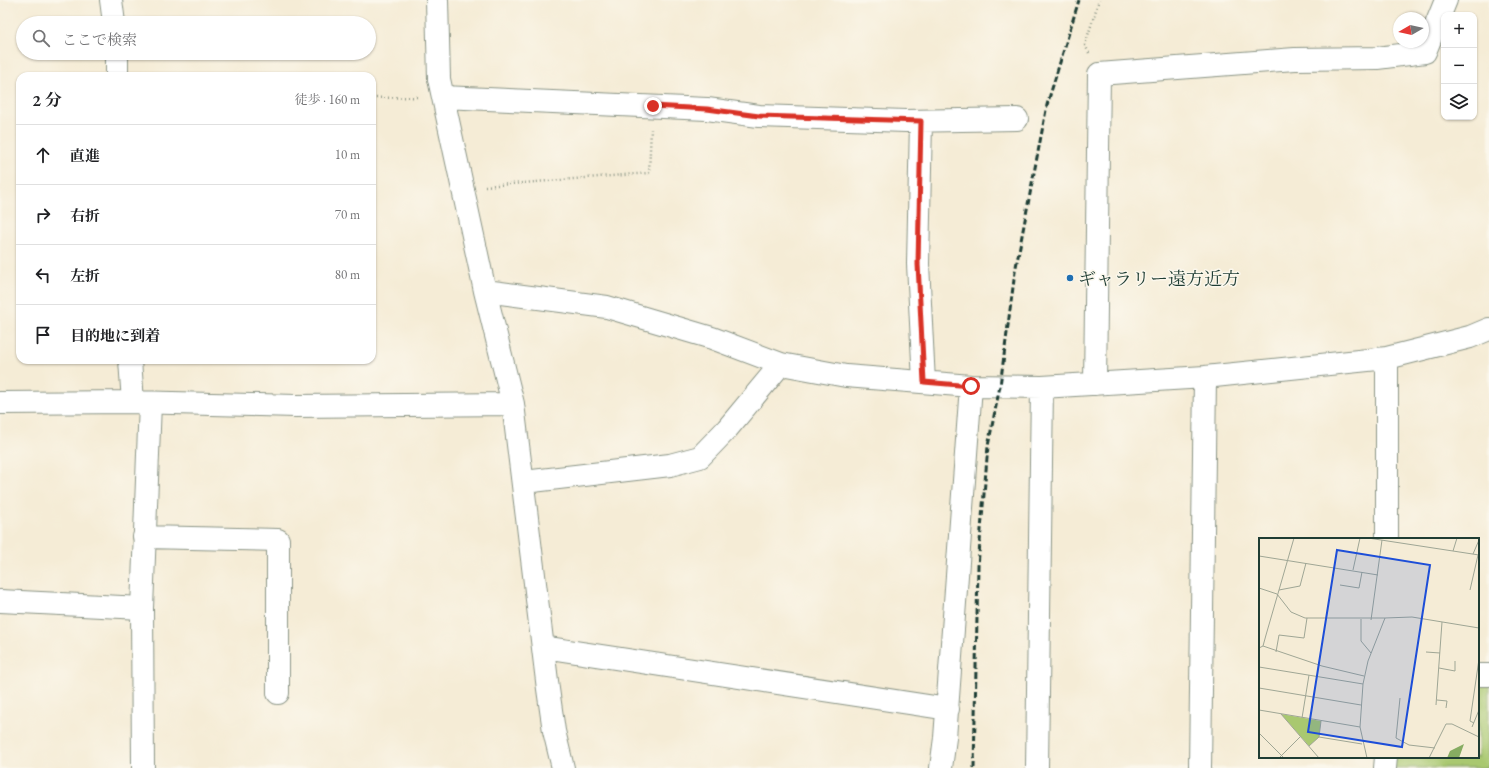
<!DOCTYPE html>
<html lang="ja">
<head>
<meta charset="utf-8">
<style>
  body { margin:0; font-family:"EB Garamond","Noto Serif JP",serif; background:#f6f6f6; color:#202124 }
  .controls { position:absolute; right:12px; top:12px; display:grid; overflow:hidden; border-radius:8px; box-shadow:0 1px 3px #0004 }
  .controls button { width:36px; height:36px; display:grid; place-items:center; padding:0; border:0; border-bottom:1px solid #e0e0e0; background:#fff; color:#202124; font:20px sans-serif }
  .compass { position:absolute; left:1393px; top:12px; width:36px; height:36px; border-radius:50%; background:#fff; box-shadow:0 1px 3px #0004; rotate:261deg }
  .stop { position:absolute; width:12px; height:12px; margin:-9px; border:3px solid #d93025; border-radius:50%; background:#fff }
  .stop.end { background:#d93025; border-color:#fff; box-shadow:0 1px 4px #0008 }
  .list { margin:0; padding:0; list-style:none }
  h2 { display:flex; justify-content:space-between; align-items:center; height:52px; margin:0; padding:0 16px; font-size:17px }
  h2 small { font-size:13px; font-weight:400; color:#757577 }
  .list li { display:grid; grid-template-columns:26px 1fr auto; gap:12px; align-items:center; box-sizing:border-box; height:60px; padding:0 16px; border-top:1px solid #e0e0e0 }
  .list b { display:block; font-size:15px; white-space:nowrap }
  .list em { font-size:13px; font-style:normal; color:#757577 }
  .icon { flex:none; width:22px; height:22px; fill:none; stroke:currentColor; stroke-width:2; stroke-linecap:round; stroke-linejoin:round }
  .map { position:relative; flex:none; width:1489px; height:768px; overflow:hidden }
  .search { position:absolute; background:#fff; box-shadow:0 1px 3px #0004; left:16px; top:16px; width:360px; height:44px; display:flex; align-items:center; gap:10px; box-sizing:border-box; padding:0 14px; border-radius:22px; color:#757577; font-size:15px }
  .panel { position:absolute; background:#fff; box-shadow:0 1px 3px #0004; left:16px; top:72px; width:360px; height:292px; border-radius:12px }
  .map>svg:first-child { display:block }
  .green { fill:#a9c870; stroke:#648252 }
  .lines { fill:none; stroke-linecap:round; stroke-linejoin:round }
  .minor-casing { stroke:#8a9485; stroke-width:24 }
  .path { stroke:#8a9485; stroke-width:2.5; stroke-dasharray:1 3; stroke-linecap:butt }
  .minor { stroke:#fff; stroke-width:22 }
  .rail { stroke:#1f3d34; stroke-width:3; stroke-dasharray:6 3; stroke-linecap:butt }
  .route { stroke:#d93025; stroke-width:5 }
  .poi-dot { fill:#1f6fb2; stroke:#fbf7ec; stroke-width:1.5 }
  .labels { text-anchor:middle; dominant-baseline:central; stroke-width:3; stroke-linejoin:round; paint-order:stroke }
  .poi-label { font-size:18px; fill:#1f3d34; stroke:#fbf7ec; text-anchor:start }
  .inset-road { fill:none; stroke:#9fa695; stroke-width:1 }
  .view { fill:#1d4ed8; fill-opacity:0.15; stroke:#1d4ed8; stroke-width:2 }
  .inset-edge { fill:none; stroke:#1f3d34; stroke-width:2 }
</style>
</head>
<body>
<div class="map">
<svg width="1489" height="768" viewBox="0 0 1489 768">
  <rect width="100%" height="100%" fill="#fbf7ec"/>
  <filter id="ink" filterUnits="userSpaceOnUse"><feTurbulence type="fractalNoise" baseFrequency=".025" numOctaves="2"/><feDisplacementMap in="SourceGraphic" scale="8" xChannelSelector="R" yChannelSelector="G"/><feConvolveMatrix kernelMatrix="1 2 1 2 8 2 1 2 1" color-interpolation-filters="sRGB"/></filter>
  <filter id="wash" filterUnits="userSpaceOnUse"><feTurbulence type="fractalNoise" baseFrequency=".012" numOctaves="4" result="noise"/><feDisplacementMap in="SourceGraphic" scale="16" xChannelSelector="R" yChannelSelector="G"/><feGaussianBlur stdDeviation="0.9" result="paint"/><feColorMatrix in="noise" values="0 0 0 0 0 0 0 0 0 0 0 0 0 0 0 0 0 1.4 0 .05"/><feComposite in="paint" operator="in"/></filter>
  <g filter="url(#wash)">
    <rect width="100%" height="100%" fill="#f5ecd6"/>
    <!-- green -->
    <path class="green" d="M1478 675H1489V768H1385L1386 757H1478Z"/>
  </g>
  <g filter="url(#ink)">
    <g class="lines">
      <defs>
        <path id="minor" d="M111 0 114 23
          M437 0 439 79 485 291 607 307 712 338 781 364 846 376 971 386 1042 387 1205 377 1387 358 1470 337 1489 329
          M117 76V53
          M443 97 707 109 759 116 906 121 1017 119
          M921 121 918 264 924 382
          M485 291 513 404 548 689 554 731 563 768
          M1387 358V539
          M130 360 133 402
          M1095 384 1099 74 1295 59 1377 58 1425 52 1446 0
          M0 403 133 402 296 406 513 404
          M524 482 670 465 700 457 727 429 781 364
          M144 537 278 540V693
          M0 601 142 608
          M543 647 948 709
          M1478 675H1489
          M143 768 142 608 150 403
          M941 768 945 738 971 386
          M1037 768 1042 387
          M1200 768 1205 377
          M1385 768 1386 757"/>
      </defs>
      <!-- minor casing -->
      <use href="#minor" class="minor-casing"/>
      <!-- path -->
      <path class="path" d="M1089 53 1085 45 1099 0
        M372 98 419 97
        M485 186 649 173 651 129"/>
      <!-- minor -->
      <use href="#minor" class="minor"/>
      <!-- rail -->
      <path class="rail" d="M974 768 978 566 988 446 1000 386 1015 272 1047 105 1079 0"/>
    </g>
  </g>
  <g class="lines" filter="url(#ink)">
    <!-- route -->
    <path class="route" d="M653 106 707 109 759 116 921 121 918 264 924 382 971 386"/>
  </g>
  <!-- markers -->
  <circle class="poi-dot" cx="1070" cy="278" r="4"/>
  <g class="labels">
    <!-- poi labels -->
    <g class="poi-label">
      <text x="1078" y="278">ギャラリー遠方近方</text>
    </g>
  </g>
  <!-- overview -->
  <g transform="translate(1259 538)">
    <rect width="220" height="220" fill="#f5ecd6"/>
    <path d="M22 176 62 183 60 199 50 208Z" fill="#a9c870"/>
    <path d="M205 206 200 220H188L191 213Z" fill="#86ac62"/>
    <path class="inset-road" d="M109 0 220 17M194 13 198 0M214 16 220 2M0 18 119 37M94 32 101 0M81 47 100 50 103 34M0 50 18 56 32 74 46 80H126M20 52 41 48 47 25M211 52 219 17M102 81V103L112 115M112 82 123 2M7 97 35 0M4 108 63 128 105 138M0 110 4 108 7 97M17 114 20 97 45 100 48 80M167 114 181 115M0 129 104 146M180 130 196 133V123M0 150 102 167M141 160 137 200 150 207 176 210M178 162 188 163 187 170M177 167 183 84M0 172 101 189M22 176 60 220M43 180 50 137M62 183 60 199 103 206M215 185 211 183 220 121M213 189 220 172M0 195 25 220M50 208 60 199M20 220 41 199M108 220 101 189 104 146 109 123 126 80 153 79 220 90M170 220 187 186H193L220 199"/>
    <path class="view" d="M78 12 171 27 143 209 49 194Z"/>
    <rect width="220" height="220" class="inset-edge"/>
  </g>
</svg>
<div class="controls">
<button>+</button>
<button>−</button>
<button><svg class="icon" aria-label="layers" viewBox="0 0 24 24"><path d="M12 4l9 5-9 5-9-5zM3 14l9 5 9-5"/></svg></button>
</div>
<svg class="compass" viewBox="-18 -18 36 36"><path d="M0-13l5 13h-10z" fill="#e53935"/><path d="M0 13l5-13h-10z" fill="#757577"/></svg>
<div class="stop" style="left:971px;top:386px"></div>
<div class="stop end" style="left:653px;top:106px"></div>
<div class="search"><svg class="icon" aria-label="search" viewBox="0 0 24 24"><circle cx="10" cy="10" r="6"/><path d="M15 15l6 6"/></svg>ここで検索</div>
<section class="panel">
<h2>2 分<small>徒歩 · 160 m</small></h2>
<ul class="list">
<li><svg class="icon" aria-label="ahead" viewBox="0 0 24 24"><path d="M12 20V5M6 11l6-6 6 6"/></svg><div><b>直進</b></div><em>10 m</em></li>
<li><svg class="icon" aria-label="right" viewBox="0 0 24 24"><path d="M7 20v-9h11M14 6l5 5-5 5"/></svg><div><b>右折</b></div><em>70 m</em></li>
<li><svg class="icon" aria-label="left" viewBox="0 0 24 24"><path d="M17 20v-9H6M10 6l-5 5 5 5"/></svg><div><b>左折</b></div><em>80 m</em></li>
<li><svg class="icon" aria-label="arrive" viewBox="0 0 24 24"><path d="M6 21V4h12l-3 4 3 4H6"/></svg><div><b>目的地に到着</b></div></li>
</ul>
</section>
</div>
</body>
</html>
